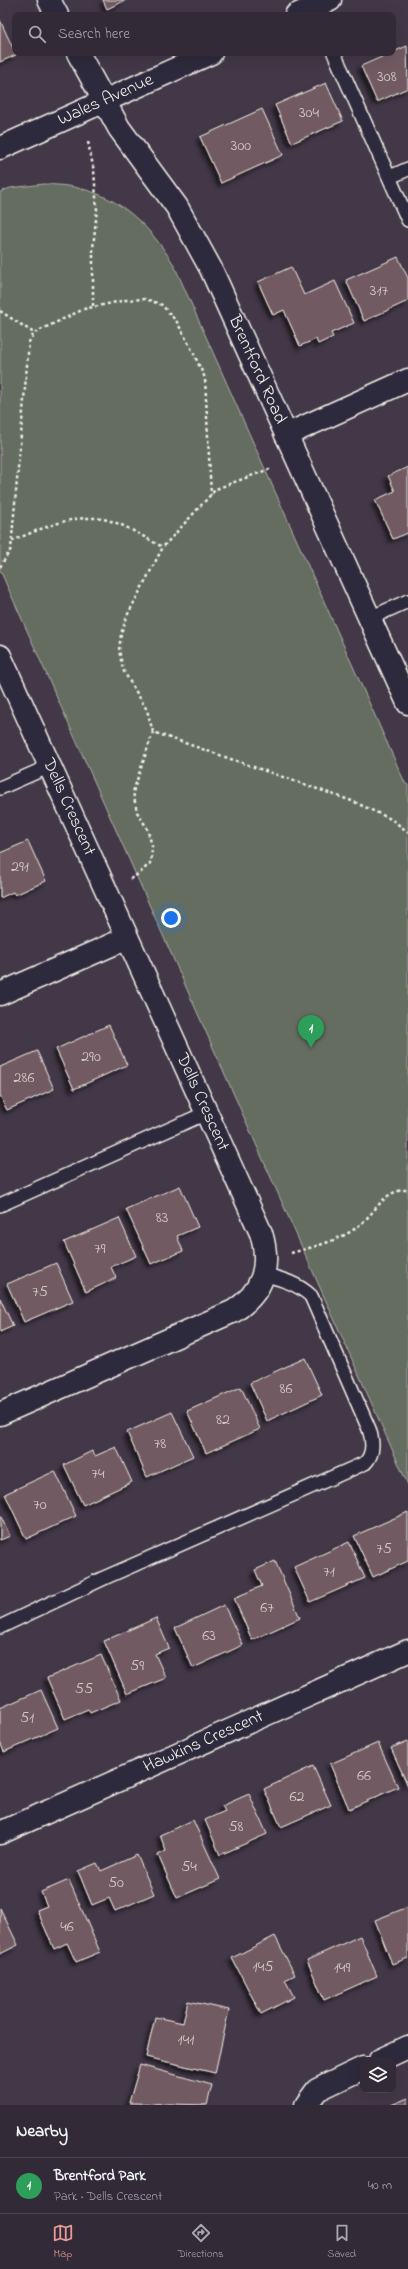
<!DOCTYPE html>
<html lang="en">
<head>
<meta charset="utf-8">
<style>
  body { margin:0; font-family:"Indie Flower",sans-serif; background:#3d3642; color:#f1f3f6 }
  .controls { position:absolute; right:12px; bottom:12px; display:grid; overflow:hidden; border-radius:8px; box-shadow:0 4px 16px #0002 }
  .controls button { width:36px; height:36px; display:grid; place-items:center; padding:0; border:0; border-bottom:1px solid #4d4651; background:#322a36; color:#f1f3f6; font:20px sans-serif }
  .you { position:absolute; left:171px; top:918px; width:14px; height:14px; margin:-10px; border:3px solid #fff; border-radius:50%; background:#1a73e8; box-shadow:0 0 0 6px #1a73e833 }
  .badge { display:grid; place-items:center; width:26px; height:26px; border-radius:50%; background:#e69b98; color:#fff; font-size:13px; font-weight:700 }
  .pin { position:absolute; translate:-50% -33px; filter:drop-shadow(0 1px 2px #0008) }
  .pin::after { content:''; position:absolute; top:21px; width:14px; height:12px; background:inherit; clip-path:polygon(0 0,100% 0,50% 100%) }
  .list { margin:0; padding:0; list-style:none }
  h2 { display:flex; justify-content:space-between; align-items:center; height:52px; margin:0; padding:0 16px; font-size:17px }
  h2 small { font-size:13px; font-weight:400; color:#a8a7ad }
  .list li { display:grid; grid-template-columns:26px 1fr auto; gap:12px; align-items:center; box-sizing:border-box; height:56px; padding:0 16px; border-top:1px solid #4d4651 }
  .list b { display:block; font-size:15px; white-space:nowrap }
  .list p { margin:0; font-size:13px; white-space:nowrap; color:#a8a7ad }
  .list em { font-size:13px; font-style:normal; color:#a8a7ad }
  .icon { flex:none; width:22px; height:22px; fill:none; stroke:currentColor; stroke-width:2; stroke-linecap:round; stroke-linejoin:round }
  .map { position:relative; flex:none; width:408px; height:2105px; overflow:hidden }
  .search { position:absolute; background:#322a36; box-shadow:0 4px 16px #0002; left:12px; right:12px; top:12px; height:44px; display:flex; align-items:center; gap:10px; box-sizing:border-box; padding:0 14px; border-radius:8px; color:#a8a7ad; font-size:15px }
  .sheet { height:108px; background:#322a36 }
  nav { display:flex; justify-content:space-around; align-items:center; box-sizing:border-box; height:56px; border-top:1px solid #4d4651; background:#322a36; font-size:11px; color:#a8a7ad }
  nav a { display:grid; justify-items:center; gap:2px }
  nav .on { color:#e69b98 }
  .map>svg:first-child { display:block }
  .green { fill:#656d61; stroke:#acafa4 }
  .building { fill:#725a62; stroke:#f4f1e8; filter:url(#shadow) }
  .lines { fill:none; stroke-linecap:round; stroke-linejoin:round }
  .lane-casing { stroke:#f4f1e8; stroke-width:16 }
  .street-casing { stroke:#f4f1e8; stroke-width:25 }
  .path { stroke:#f4f1e8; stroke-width:2.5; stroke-dasharray:3 3; stroke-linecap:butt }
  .lane { stroke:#2f2a3d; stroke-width:13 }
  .street { stroke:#2f2a3d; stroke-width:22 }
  .labels { text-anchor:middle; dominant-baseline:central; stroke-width:3; stroke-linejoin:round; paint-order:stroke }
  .number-label { font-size:16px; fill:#d4cbc6 }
  .street-label { font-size:18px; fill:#f4f1e8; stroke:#2f2a3d }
</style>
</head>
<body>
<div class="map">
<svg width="408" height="2105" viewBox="0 0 408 2105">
  <defs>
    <filter id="shadow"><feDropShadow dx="-3.5" dy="3.5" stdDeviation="2" flood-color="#0009"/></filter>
  </defs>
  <rect width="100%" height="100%" fill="#433848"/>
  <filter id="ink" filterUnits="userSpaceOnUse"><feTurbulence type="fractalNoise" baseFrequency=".025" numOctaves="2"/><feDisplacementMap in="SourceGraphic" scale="8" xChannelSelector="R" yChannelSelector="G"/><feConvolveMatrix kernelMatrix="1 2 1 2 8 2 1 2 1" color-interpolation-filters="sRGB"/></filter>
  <g filter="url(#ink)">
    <!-- green -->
    <path class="green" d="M44 184C55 185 67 185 78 188 122 197 152 229 174 265L405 783 408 785V1485L0 570V192L10 188Z"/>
    <!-- building -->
    <path class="building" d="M103 0H126L107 9Z
      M0 20 16 55 0 62Z
      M407 46 408 88 377 102 361 66Z
      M326 83 343 121 292 143 275 105Z
      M262 109 283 155 221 183 200 137Z
      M398 257 408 278V301L364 321 346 280Z
      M291 267 304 295 335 281 354 323 331 333 333 337 318 344 316 339 300 346 284 310 273 315 258 282Z
      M408 467V533L393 539 375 500 395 491 388 476Z
      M28 841 46 881 15 895 13 892 0 898V853Z
      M109 1025 127 1065 74 1089 56 1049Z
      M37 1051 54 1089 7 1110 0 1095V1067Z
      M180 1186 198 1227 177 1236 183 1251 151 1264 126 1209Z
      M119 1218 136 1256 111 1267 116 1278 86 1292 64 1242Z
      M56 1263 73 1301 24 1322 7 1284Z
      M0 1298 13 1326 0 1332Z
      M305 1358 322 1395 267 1421 250 1383Z
      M241 1387 260 1429 206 1453 187 1411Z
      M172 1412 193 1456 147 1477 127 1432Z
      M116 1447 132 1482 83 1505 64 1465 92 1451 95 1456Z
      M55 1471 76 1516 26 1539 5 1494Z
      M408 1512V1561L373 1577 354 1536Z
      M0 1515 10 1536 0 1540Z
      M349 1542 365 1578 310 1602 294 1567Z
      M275 1561 300 1618 252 1640 234 1598 262 1586 255 1570Z
      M224 1605 243 1645 193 1668 175 1628Z
      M156 1618 169 1648 155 1654 166 1678 127 1694 104 1641Z
      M101 1655 121 1700 90 1713 88 1709 65 1719 47 1678Z
      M41 1690 58 1728 4 1752 0 1742V1708Z
      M408 1741V1786L391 1748Z
      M378 1743 398 1787 349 1809 330 1764Z
      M313 1766 331 1805 281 1827 264 1789Z
      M249 1794 267 1834 220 1855 205 1820 225 1811 222 1806Z
      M193 1820 220 1879 177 1898 158 1855 166 1851 160 1835Z
      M137 1855 154 1894 115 1911 109 1898 92 1905 78 1871 97 1863 101 1871Z
      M69 1880 100 1952 76 1962 67 1943 54 1949 37 1910 47 1906 41 1892Z
      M408 1907V1958L392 1964 375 1920Z
      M0 1908 18 1945 0 1954Z
      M275 1936 295 1975 285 1980 294 1997 261 2014 232 1958Z
      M360 1936 377 1976 324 2000 307 1960Z
      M188 2001 229 2010 215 2073 146 2057 155 2017 183 2023Z
      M140 2065 212 2085 207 2105 129 2103Z
      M408 2098V2105H391Z"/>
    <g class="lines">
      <defs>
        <path id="lane" d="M334 53 408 220
          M390 177 408 169
          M370 618 408 601
          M0 788 50 766
          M0 1205 206 1113
          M0 1627 104 1578 365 1463C374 1454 373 1441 369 1429L311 1296C297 1283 281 1279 263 1274"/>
        <g id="street">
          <path d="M49 0 57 15"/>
          <path d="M296 15 330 0"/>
          <path id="s1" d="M78 53 119 128 177 207 211 269 408 703"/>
          <path id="s2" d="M0 148 211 53"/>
          <path d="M286 435 408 380"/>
          <path id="s3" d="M0 656 261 1233C271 1266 263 1292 234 1311L0 1414"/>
          <path d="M0 994 127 938"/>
          <path id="s4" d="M0 1833 408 1651"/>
          <path d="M380 2060 408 2047"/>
          <path d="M306 2105 317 2090 363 2068"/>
        </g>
      </defs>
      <!-- lane casing -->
      <use href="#lane" class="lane-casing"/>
      <!-- street casing -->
      <use href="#street" class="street-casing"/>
      <!-- path -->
      <path class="path" d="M88 142 94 171 97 210 93 248V308
        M0 311 34 333
        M12 541C40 529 76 512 107 520 127 525 144 538 163 547
        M0 567 11 549 29 342 34 333 84 309 126 300 146 299 162 305 177 322 192 350 205 378 211 495
        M153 732 147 710 123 670 119 650 121 634 128 614 163 547 216 489 272 468
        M130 879 140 873 151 862 152 846 147 828 137 812 133 792 153 732 352 801 391 819 408 832
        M291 1253C316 1246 345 1240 364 1221 378 1208 386 1189 408 1190"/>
      <!-- lane -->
      <use href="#lane" class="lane"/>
      <!-- street -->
      <use href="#street" class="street"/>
    </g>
  </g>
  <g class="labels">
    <!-- number labels -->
    <g class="number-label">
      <text x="387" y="77">308</text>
      <text x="309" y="113">304</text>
      <text x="241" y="146">300</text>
      <text x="379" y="291">317</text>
      <text x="20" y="867">291</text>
      <text x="91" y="1057">290</text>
      <text x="24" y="1078">286</text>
      <text x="162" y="1218">83</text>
      <text x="100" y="1249">79</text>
      <text x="40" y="1292">75</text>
      <text x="286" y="1389">86</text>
      <text x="223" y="1420">82</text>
      <text x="160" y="1444">78</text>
      <text x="98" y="1474">74</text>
      <text x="40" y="1505">70</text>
      <text x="384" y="1549">75</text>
      <text x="329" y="1572">71</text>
      <text x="267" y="1608">67</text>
      <text x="209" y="1636">63</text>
      <text x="137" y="1666">59</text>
      <text x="84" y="1689">55</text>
      <text x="27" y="1718">51</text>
      <text x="364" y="1776">66</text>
      <text x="297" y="1797">62</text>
      <text x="236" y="1827">58</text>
      <text x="189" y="1867">54</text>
      <text x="116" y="1883">50</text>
      <text x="67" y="1927">46</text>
      <text x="263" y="1967">145</text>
      <text x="342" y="1968">149</text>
      <text x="186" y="2040">141</text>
    </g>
    <!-- street labels -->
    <g class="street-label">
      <text stroke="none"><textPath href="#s2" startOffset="116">Wales Avenue</textPath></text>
      <text stroke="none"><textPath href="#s1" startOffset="365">Brentford Road</textPath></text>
      <text stroke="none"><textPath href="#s3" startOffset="166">Dells Crescent</textPath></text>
      <text stroke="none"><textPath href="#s3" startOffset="490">Dells Crescent</textPath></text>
      <text stroke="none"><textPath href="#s4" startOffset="223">Hawkins Crescent</textPath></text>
    </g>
  </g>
</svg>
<div class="controls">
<button><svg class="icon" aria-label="layers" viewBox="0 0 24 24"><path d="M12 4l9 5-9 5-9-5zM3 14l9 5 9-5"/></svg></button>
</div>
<div class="you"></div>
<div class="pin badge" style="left:311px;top:1048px;background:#2e9e5b">1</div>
<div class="search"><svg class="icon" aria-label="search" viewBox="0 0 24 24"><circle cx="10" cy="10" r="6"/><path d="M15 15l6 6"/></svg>Search here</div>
</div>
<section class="sheet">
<h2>Nearby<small></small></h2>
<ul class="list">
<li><span class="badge" style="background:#2e9e5b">1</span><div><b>Brentford Park</b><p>Park · Dells Crescent</p></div><em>40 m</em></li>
</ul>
</section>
<nav>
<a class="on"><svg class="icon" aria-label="map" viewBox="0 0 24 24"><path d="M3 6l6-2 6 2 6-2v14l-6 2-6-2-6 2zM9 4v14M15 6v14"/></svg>Map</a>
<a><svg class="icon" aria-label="directions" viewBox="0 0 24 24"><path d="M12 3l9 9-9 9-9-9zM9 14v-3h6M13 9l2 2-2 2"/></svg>Directions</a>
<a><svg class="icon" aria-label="saved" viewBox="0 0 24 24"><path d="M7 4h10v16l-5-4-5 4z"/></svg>Saved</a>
</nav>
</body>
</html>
